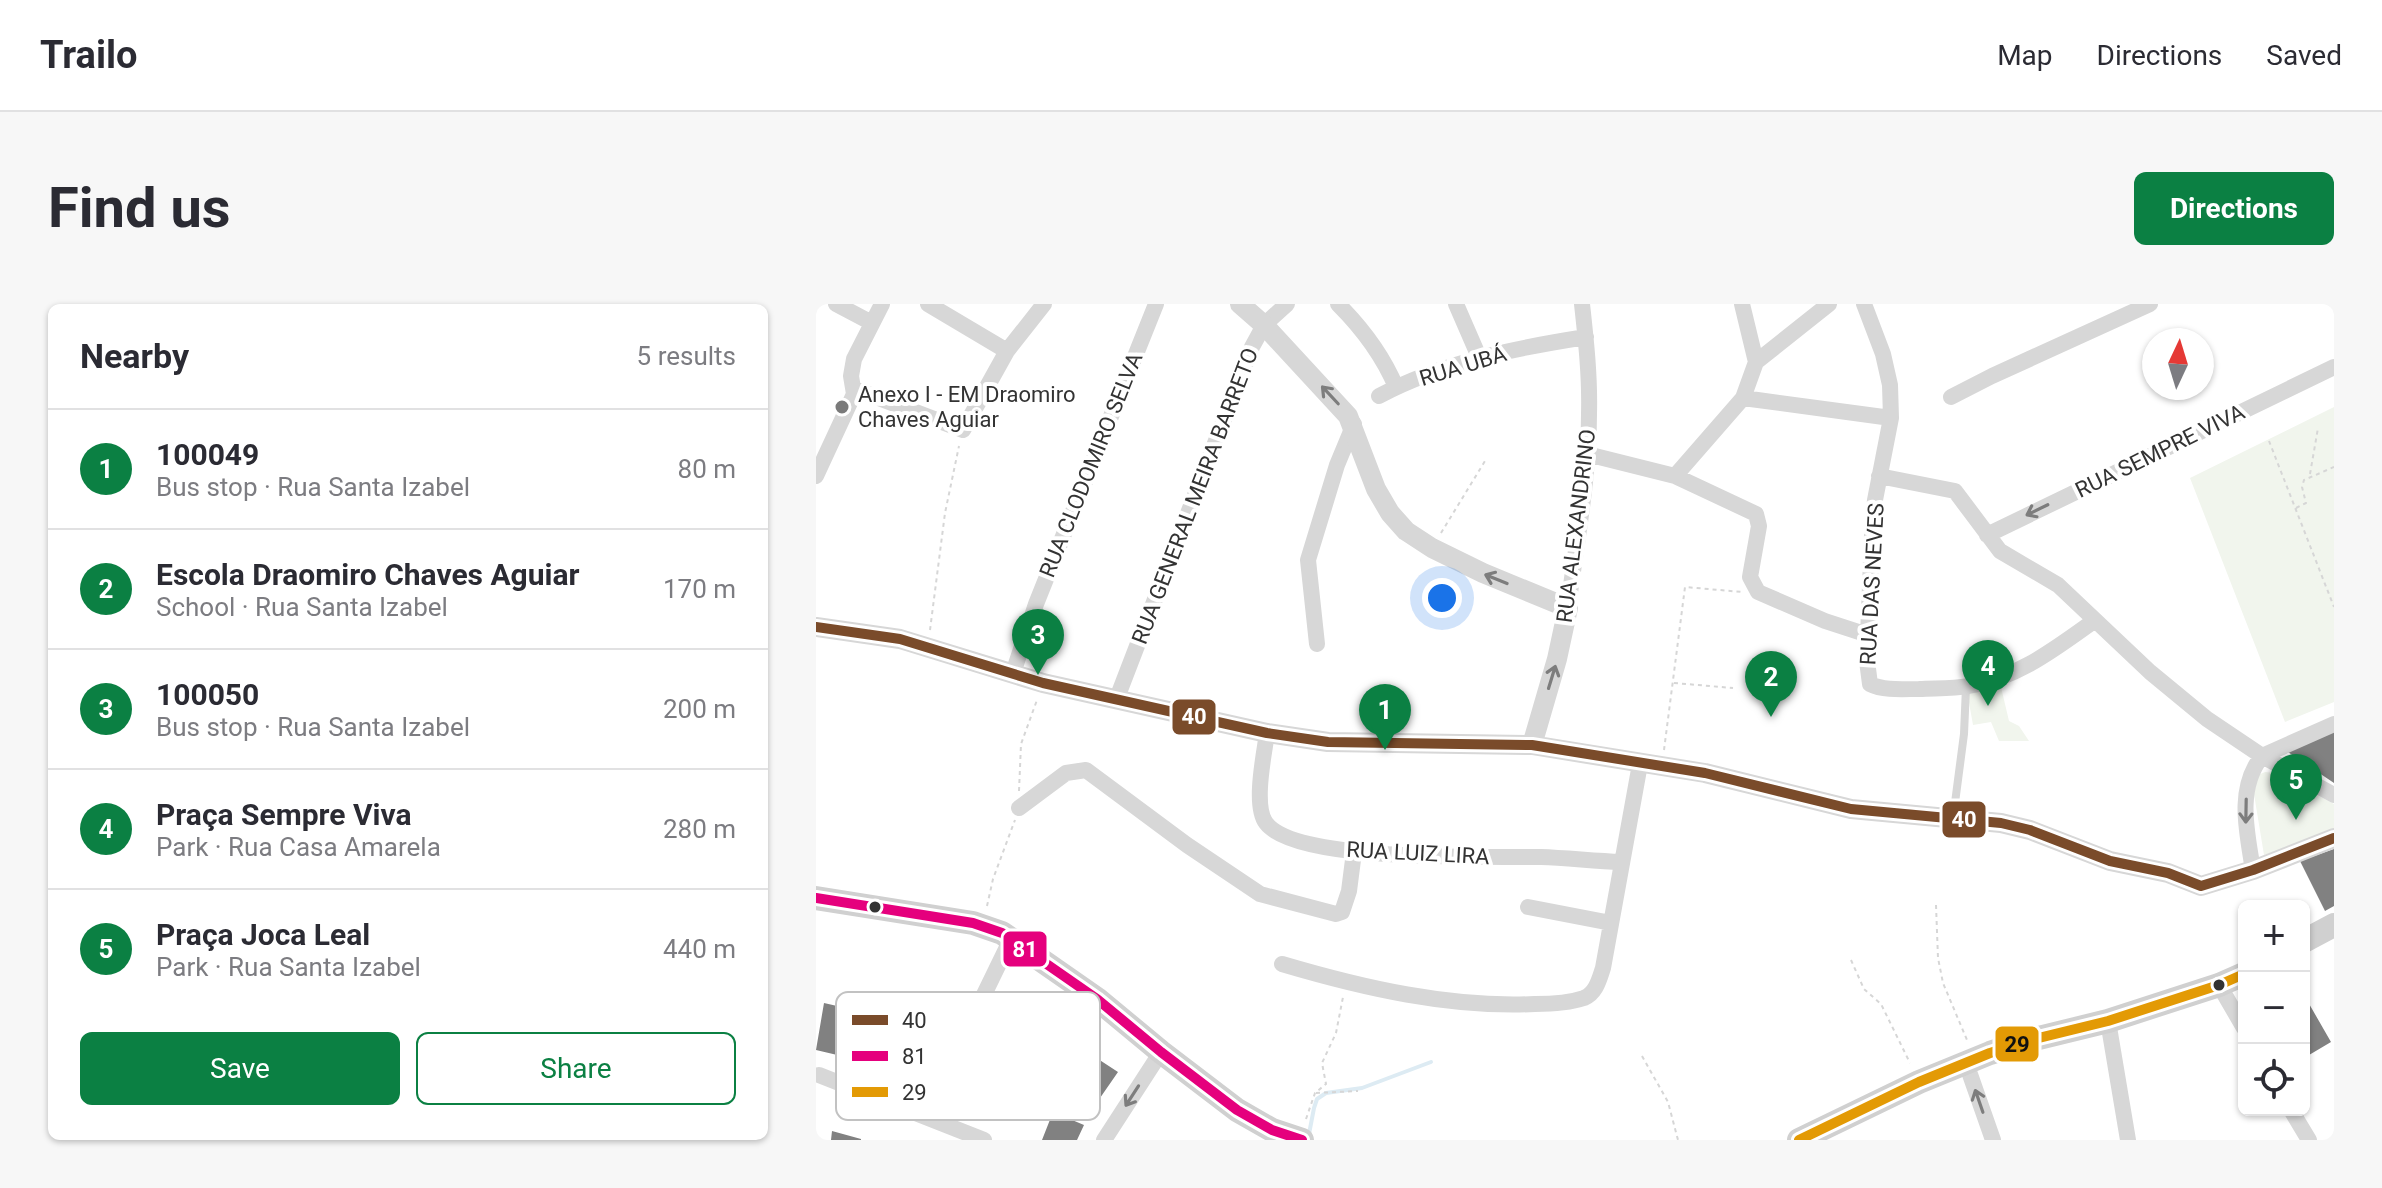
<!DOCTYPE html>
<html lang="en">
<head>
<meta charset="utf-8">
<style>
  body { margin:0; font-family:Roboto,sans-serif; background:#f7f7f7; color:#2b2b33 }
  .controls { position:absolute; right:24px; bottom:24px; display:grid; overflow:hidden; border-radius:12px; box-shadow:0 2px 6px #0004 }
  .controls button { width:72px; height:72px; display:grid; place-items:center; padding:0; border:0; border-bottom:2px solid #e1e1e2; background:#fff; color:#2b2b33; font:40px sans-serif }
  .compass { position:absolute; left:1326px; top:24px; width:72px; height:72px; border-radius:50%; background:#fff; box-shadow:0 2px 6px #0004; rotate:4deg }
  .you { position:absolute; left:626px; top:294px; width:28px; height:28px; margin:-20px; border:6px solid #fff; border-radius:50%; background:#1a73e8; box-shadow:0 0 0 12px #1a73e833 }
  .badge { display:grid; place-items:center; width:52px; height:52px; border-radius:50%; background:#0b8043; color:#fff; font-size:26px; font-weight:700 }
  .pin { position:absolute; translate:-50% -66px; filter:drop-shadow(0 2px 4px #0008) }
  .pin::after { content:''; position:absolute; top:42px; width:28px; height:24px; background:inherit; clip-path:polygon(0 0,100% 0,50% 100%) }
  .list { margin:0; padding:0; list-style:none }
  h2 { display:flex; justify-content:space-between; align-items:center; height:104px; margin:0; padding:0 32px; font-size:34px }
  h2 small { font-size:26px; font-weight:400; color:#7c7c81 }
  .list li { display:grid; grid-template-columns:52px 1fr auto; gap:24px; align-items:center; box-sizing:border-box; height:120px; padding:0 32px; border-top:2px solid #e1e1e2 }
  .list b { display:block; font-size:30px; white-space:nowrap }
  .list p { margin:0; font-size:26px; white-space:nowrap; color:#7c7c81 }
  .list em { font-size:26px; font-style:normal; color:#7c7c81 }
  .actions { display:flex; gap:16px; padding:24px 32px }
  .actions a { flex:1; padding:18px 0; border:2px solid #0b8043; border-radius:12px; text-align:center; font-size:28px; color:#0b8043 }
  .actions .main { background:#0b8043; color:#fff }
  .icon { flex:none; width:44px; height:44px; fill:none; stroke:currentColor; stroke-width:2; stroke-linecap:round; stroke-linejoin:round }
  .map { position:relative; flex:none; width:1518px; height:836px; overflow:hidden; border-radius:12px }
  header { display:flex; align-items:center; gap:48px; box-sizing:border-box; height:112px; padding:0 40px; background:#fff; border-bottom:2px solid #e1e1e2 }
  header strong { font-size:38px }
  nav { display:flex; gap:44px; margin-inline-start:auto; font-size:28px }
  .intro { display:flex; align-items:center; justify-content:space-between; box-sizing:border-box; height:192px; padding:0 48px }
  h1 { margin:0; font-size:56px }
  .button { padding:20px 36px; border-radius:12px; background:#0b8043; color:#fff; font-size:28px; font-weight:700 }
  main { display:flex; gap:48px; padding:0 48px }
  aside { flex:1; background:#fff; border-radius:12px; box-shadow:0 2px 6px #0004 }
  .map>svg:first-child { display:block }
  .green { fill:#f1f5ed }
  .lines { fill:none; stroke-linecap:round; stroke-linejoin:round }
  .stream { stroke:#ddebf3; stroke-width:4 }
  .building { fill:#818181 }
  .path { stroke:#d6d6d6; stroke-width:2; stroke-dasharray:4 4; stroke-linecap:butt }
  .service { stroke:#d7d7d7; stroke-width:8 }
  .minor { stroke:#d7d7d7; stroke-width:16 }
  .tertiary { stroke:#d7d7d7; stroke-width:20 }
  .secondary { stroke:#d0d0d0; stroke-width:24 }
  .bus-1-casing { stroke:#fff; stroke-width:16 }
  .bus-2-casing { stroke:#fff; stroke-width:16 }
  .bus-3-casing { stroke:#fff; stroke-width:16 }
  .bus-1 { stroke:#7a4b2a; stroke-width:10 }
  .bus-2 { stroke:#e5007d; stroke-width:10 }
  .bus-3 { stroke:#e39a05; stroke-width:10 }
  .oneway { stroke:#7d7d7d }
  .poi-dot { fill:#7a7a7a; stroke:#fff; stroke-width:3 }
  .bus-dot { fill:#333; stroke:#fff; stroke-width:3 }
  .labels { text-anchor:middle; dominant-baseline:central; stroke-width:8; stroke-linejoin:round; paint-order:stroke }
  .street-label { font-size:22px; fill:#333; stroke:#fff }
  .poi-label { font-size:22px; fill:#333; stroke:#fff; text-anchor:start }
  .key { fill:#fff; stroke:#c2c2c2; stroke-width:2 }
  .key-label { font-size:22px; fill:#333 }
  .line-badge { stroke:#fff; stroke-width:3 }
  .badge-label { font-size:22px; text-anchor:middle; font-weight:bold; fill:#fff }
  .pale-badge-label { font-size:22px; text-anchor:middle; font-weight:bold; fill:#111 }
</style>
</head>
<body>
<header>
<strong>Trailo</strong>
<nav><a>Map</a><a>Directions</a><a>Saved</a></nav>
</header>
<div class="intro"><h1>Find us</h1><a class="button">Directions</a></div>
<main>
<aside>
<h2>Nearby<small>5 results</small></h2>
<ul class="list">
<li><span class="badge">1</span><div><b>100049</b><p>Bus stop · Rua Santa Izabel</p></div><em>80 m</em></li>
<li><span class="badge">2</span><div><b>Escola Draomiro Chaves Aguiar</b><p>School · Rua Santa Izabel</p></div><em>170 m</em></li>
<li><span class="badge">3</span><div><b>100050</b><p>Bus stop · Rua Santa Izabel</p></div><em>200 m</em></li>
<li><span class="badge">4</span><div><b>Praça Sempre Viva</b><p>Park · Rua Casa Amarela</p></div><em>280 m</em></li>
<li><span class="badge">5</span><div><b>Praça Joca Leal</b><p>Park · Rua Santa Izabel</p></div><em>440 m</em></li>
</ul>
<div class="actions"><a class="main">Save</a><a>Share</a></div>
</aside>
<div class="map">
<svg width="1518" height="836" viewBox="0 0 1518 836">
  <rect width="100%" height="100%" fill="#fff"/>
  <!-- green -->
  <path class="green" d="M1518 103V398L1469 418 1374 174Z
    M1185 383 1193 417 1203 422 1213 437H1183L1175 418 1157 421 1151 387Z
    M1449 468 1459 469 1518 500V527L1448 551 1437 484 1442 471Z"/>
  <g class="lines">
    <!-- stream -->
    <path class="stream" d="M493 830 498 804 501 795 510 789 546 784 615 758"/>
  </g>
  <!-- building -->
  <path class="building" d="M1518 425V479L1469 446Z
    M1518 545V602L1509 607 1484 557Z
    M1488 691 1515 738 1488 754Z
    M8 699 43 707 34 754 0 746Z
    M279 753 302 768 284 794 261 778Z
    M237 808 268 821 261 836H226Z
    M16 827 45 835V836H15Z"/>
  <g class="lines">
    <!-- path -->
    <path class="path" d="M1453 137 1518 303
      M1494 170 1502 124
      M1480 204 1490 199 1486 183 1488 176 1518 163
      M625 229 669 157
      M114 326 129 209 143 142
      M858 379 917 384
      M848 446 869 283 926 288
      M203 487 205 440 221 396
      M1120 601 1122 654 1127 679 1151 736
      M171 602 177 575 199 516
      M1035 656 1048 685 1065 700 1094 759
      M826 752 852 798 862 836
      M500 789 542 787
      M490 815 499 789 510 780 506 759 520 729 527 693"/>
    <!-- service -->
    <path class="service" d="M1137 514 1148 430 1150 383"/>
    <!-- minor -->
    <path class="minor" d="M20 0 56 19
      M112 0 191 47
      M522 0C545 23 567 52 580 83
      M640 0 663 53
      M926 0 940 58
      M1048 0 1067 50 1074 81 1075 114 1059 196 1056 231 1051 357 1054 380C1068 387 1088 385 1103 385 1119 384 1136 385 1152 382 1200 375 1239 345 1278 317
      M39 85 147 126 191 47 228 0
      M563 92C627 58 700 44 770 33
      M1135 93 1176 72 1334 0
      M927 94 1075 114
      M771 150 859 172 940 210 943 222 934 273 942 288 1009 317 1052 331
      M0 172 38 90 35 72 38 55 66 0
      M859 172 927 94 940 58 1013 0
      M1063 172 1139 187 1184 247 1242 281 1334 368 1391 415 1446 452 1518 491
      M1171 231 1518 63
      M752 304C760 240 773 175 773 110 774 73 770 36 766 0
      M501 340 492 256 521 161 538 120
      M197 369 220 300 340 0
      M301 394 436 43 448 21 471 0
      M451 429C448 451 437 502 450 519 480 559 673 552 725 553 752 554 778 557 805 558
      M203 504 250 469 270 466 371 541 444 590 520 610 526 608 533 587 538 548
      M1437 566C1431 528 1420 485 1446 452L1518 420
      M712 603 795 619
      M466 660C547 684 634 704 719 700 734 700 753 699 768 694 780 689 783 676 787 664L824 460
      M1403 681 1428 724
      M1292 717 1312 836
      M1150 759 1177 836
      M3 771 168 836
      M1475 806 1493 836
      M109 812 195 635
      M288 836 345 748"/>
    <!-- tertiary -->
    <path class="tertiary" d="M424 0 448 21 532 112 560 185 574 209 590 227 616 244 667 269 752 304 741 355 716 441
      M0 323 84 335 227 379 451 429 512 438 716 441 889 469 1035 505 1185 519 1214 526 1294 557 1352 569 1385 582 1437 566 1518 534"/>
    <!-- secondary -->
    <path class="secondary" d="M0 594 157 619 186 629 281 695 345 748 421 806 456 826 486 836
      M1488 637 1518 621
      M983 836 1103 778 1174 749 1210 737 1292 717 1403 681 1428 670"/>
    <defs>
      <path id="bus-1" d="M0 323 84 335 227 379 451 429 512 438 716 441 889 469 1035 505 1185 519 1214 526 1294 557 1352 569 1385 582 1437 566 1518 534"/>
      <path id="bus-2" d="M0 594 157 619 186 629 281 695 345 748 421 806 456 826 486 836"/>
      <path id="bus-3" d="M983 836 1103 778 1174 749 1210 737 1292 717 1403 681 1428 670"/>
    </defs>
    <!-- bus-1 casing -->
    <use href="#bus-1" class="bus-1-casing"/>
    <!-- bus-2 casing -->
    <use href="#bus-2" class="bus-2-casing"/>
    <!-- bus-3 casing -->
    <use href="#bus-3" class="bus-3-casing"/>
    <!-- bus-1 -->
    <use href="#bus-1" class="bus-1"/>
    <!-- bus-2 -->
    <use href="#bus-2" class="bus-2"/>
    <!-- bus-3 -->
    <use href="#bus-3" class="bus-3"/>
  </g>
  <!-- one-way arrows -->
  <defs><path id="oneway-shaft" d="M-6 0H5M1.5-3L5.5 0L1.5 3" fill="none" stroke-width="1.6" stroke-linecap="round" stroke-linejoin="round" transform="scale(2)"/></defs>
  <g class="oneway">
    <use href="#oneway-shaft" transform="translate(514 91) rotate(-133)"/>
    <use href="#oneway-shaft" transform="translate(1221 206) rotate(154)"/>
    <use href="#oneway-shaft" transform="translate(680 275) rotate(-158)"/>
    <use href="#oneway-shaft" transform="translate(736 373) rotate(-73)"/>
    <use href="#oneway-shaft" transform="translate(1430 507) rotate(91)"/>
    <use href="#oneway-shaft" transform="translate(316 792) rotate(123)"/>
    <use href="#oneway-shaft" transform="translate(1163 797) rotate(-109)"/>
  </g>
  <!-- markers -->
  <circle class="poi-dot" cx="26" cy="103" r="8"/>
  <g class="bus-dot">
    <circle cx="59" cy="603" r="7"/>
    <circle cx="1403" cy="681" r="7"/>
  </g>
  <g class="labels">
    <!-- street labels -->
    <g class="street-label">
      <text transform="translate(647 62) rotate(-17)">RUA UBÁ</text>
      <text transform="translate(1344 147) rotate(-26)">RUA SEMPRE VIVA</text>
      <text transform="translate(275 161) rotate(-68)">RUA CLODOMIRO SELVA</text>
      <text transform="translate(379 192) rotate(-69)">RUA GENERAL MEIRA BARRETO</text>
      <text transform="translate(760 222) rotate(-83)">RUA ALEXANDRINO</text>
      <text transform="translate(1056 280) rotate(-87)">RUA DAS NEVES</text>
      <text transform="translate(602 549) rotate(3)">RUA LUIZ LIRA</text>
    </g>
    <!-- poi labels -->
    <g class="poi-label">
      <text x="42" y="90">Anexo I - EM Draomiro<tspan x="42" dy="25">Chaves Aguiar</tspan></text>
    </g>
  </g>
  <!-- legend -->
  <rect x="20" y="688" width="264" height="128" rx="12" class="key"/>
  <rect x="36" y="711" width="36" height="10" fill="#7a4b2a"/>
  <rect x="36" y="747" width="36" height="10" fill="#e5007d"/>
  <rect x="36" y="783" width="36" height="10" fill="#e39a05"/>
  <g class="key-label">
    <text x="86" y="724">40</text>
    <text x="86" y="760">81</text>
    <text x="86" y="796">29</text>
  </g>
  <g class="line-badge">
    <rect x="355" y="394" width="46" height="38" rx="8" fill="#7a4b2a"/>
    <rect x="1125" y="496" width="46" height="39" rx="8" fill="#7a4b2a"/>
    <rect x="186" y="626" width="46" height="38" rx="8" fill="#e5007d"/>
    <rect x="1178" y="721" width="46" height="38" rx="8" fill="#e39a05"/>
  </g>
  <g class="badge-label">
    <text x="378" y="420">40</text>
    <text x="1148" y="523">40</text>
    <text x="209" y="653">81</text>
  </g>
  <g class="pale-badge-label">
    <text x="1201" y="748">29</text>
  </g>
</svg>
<div class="controls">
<button>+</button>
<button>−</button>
<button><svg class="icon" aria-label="locate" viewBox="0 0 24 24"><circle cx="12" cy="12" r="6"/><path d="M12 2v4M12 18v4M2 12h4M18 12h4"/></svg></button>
</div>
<svg class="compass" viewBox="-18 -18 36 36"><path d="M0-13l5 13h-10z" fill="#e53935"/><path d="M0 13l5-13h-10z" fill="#7c7c81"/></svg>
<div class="you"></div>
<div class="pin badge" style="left:569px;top:446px">1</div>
<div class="pin badge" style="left:955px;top:413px">2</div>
<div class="pin badge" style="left:222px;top:371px">3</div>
<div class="pin badge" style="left:1172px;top:402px">4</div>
<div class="pin badge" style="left:1480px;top:516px">5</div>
</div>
</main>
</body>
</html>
